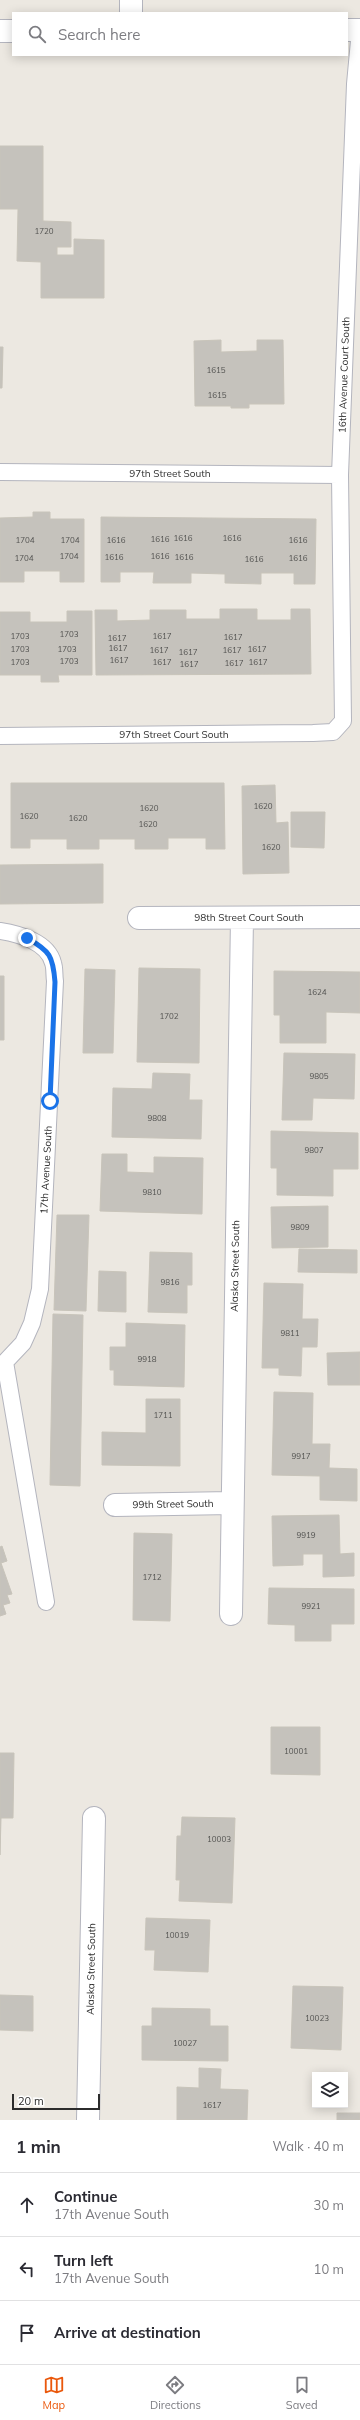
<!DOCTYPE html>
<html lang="en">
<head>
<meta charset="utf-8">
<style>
  body { margin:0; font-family:Mulish,sans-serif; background:#f7f7f7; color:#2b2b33 }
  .controls { position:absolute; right:12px; bottom:12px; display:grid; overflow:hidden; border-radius:0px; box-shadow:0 2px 10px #0003 }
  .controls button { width:36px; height:36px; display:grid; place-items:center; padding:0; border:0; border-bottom:1px solid #e1e1e2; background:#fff; color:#2b2b33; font:20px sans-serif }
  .scale { position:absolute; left:12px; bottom:10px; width:88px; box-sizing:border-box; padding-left:4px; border:2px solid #2c2c2c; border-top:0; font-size:11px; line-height:14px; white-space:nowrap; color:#2c2c2c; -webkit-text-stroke:3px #fff; paint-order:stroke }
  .stop { position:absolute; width:12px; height:12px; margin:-9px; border:3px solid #1a73e8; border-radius:50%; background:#fff }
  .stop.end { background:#1a73e8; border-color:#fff; box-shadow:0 1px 4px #0008 }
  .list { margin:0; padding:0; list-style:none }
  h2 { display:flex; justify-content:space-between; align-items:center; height:52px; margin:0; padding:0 16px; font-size:17px }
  h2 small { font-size:13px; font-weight:400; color:#7c7c81 }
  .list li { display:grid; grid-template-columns:26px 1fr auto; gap:12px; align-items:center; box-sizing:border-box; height:64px; padding:0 16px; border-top:1px solid #e1e1e2 }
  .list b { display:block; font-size:15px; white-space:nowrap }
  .list p { margin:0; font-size:13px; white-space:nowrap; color:#7c7c81 }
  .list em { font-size:13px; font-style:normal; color:#7c7c81 }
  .icon { flex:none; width:22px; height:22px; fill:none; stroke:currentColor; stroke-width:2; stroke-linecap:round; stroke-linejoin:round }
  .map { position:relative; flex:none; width:360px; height:2120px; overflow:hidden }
  .search { position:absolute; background:#fff; box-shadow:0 2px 10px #0003; left:12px; right:12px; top:12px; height:44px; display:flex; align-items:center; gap:10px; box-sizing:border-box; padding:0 14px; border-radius:0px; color:#7c7c81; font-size:15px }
  .sheet { height:244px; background:#fff }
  nav { display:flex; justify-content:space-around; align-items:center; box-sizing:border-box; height:56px; border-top:1px solid #e1e1e2; background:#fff; font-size:11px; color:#7c7c81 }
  nav a { display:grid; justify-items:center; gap:2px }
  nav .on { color:#ea580c }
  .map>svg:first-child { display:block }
  .building { fill:#c5c2bc; stroke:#c8c4ba }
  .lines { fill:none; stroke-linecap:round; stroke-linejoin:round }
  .lane-casing { stroke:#b4b5be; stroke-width:18 }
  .street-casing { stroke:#b4b5be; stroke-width:24 }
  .secondary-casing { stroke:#b4b5be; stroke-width:24 }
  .lane { stroke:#fff; stroke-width:16 }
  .street { stroke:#fff; stroke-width:22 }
  .secondary { stroke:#fff; stroke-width:22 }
  .route { stroke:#1a73e8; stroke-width:5 }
  .labels { text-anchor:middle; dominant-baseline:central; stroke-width:3.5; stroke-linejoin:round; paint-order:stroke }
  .number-label { font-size:8px; fill:#525250 }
  .street-label { font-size:10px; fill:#2c2c2c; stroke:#fff }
</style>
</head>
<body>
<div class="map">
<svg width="360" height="2120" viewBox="0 0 360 2120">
  <rect width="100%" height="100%" fill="#ece8e1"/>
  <!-- building -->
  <path class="building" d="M0 146H43V221L71 222V247H57V255H74V239L104 240V298H41V262L17 261 18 209H0Z
    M221 340V352L257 351V340H283L284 404H249V408H231V406H195L194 341Z
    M0 347H3L2 388H0Z
    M33 512H50V519H84V582H60V571H24V582H0V518L33 517Z
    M101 517 316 519 315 584H294V573H261V584L225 583V574L191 573V583H153L154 572H120V582H101Z
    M220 609H257V620H291V609H310L311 674 96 675 95 610H117V621L150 620V610H186V619H220Z
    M67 611H92V675H58L59 682H41V675H0V612H30V622H67Z
    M11 783H224L225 849H206V838H168V849H135V839H99V849H67V839H30V848H11Z
    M275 785 276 823 288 822 289 873 243 874 242 786Z
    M291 812H325L324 848 291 847Z
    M103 864V903L0 904V865Z
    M139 968 200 969 199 1063 137 1062Z
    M85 969 115 970 113 1053H83Z
    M274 971 360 972V1013L326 1012V1043H280V1015H274Z
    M0 976H4V1040H0Z
    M284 1053 355 1054 354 1099 313 1098 312 1120H282Z
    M153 1073 190 1074 189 1100H202L201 1139 112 1137 113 1088 152 1089Z
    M271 1131 358 1133V1169H333V1196L277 1195V1168H271Z
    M102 1154H127V1172L154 1173V1157L203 1158 202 1214 100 1211Z
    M328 1206V1247L272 1248 271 1207Z
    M57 1215H89L86 1311 54 1310Z
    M299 1249 357 1250V1273L298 1272Z
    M150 1252 192 1253V1285H187V1313L148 1312Z
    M99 1271 126 1272V1312L98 1311Z
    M264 1283 303 1284 302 1319H318L317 1347H302L301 1376 279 1375V1368H262Z
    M53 1314 83 1315 80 1486 50 1485Z
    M126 1323 185 1325 184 1387 114 1385V1370H110V1347H126Z
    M360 1352V1385H328L327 1353Z
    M274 1392 313 1393 312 1444H330L329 1468 357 1469V1501L320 1500V1476L272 1475Z
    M146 1399H180V1466L102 1465V1432L146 1433Z
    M339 1515 340 1554 354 1553V1576L323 1577V1554H303V1565L273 1566 272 1516Z
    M134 1533 172 1534 170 1621 133 1620Z
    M2 1546 7 1561 1 1563 12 1594 7 1595 10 1603 3 1605 6 1614 0 1616V1547Z
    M269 1588 354 1589V1624H331V1641H295V1625L268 1624Z
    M271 1727H320V1775L271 1774Z
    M0 1753H14L13 1818H1L0 1855Z
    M182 1817 235 1818 232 1903 179 1901 180 1880H176L177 1836H181Z
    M146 1918 210 1920 208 1972 154 1970 155 1950H145Z
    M293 1986 343 1987 341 2050 291 2048Z
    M0 1995 33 1996V2031L0 2030Z
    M152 2008 210 2009V2026H228V2061L142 2060V2026H152Z
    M199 2068 221 2069 220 2089 248 2090 247 2120H177V2087L199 2088Z
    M337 2113H360V2120H337Z"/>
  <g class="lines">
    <defs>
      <path id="lane" d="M0 472 340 475
        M0 736 313 733 333 732 343 721 340 475 355 84 360 30
        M0 931C19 934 48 942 53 963 55 968 54 976 55 981L40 1289 32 1323 23 1343 5 1362
        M5 1362 46 1602"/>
      <path id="street" d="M131 13V0
        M139 918 360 917
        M115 1505 231 1503
        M231 1614 242 918
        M88 2120 94 1818"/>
      <path id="secondary" d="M347 30H360
        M0 31H13"/>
    </defs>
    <!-- lane casing -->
    <use href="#lane" class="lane-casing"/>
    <!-- street casing -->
    <use href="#street" class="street-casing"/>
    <!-- secondary casing -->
    <use href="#secondary" class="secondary-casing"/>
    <!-- lane -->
    <use href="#lane" class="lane"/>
    <!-- street -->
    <use href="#street" class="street"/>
    <!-- secondary -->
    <use href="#secondary" class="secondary"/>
  </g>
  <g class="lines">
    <!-- route -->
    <path class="route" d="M27 938C50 951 53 956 55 982L50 1101"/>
  </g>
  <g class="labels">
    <!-- number labels -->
    <g class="number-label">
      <text x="44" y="231">1720</text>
      <text x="216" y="370">1615</text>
      <text x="217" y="395">1615</text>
      <text x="183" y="538">1616</text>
      <text x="232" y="538">1616</text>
      <text x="160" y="539">1616</text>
      <text x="25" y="540">1704</text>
      <text x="70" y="540">1704</text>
      <text x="116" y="540">1616</text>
      <text x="298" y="540">1616</text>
      <text x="69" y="556">1704</text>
      <text x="160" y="556">1616</text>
      <text x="114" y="557">1616</text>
      <text x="184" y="557">1616</text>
      <text x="24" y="558">1704</text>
      <text x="298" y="558">1616</text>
      <text x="254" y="559">1616</text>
      <text x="69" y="634">1703</text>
      <text x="20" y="636">1703</text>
      <text x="162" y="636">1617</text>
      <text x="233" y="637">1617</text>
      <text x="117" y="638">1617</text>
      <text x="118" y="648">1617</text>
      <text x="20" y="649">1703</text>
      <text x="67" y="649">1703</text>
      <text x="257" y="649">1617</text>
      <text x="159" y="650">1617</text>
      <text x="232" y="650">1617</text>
      <text x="188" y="652">1617</text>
      <text x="119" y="660">1617</text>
      <text x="69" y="661">1703</text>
      <text x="20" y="662">1703</text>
      <text x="162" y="662">1617</text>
      <text x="258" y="662">1617</text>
      <text x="234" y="663">1617</text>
      <text x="189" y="664">1617</text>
      <text x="263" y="806">1620</text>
      <text x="149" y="808">1620</text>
      <text x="29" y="816">1620</text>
      <text x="78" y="818">1620</text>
      <text x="148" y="824">1620</text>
      <text x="271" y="847">1620</text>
      <text x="317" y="992">1624</text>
      <text x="169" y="1016">1702</text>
      <text x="319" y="1076">9805</text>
      <text x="157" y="1118">9808</text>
      <text x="314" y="1150">9807</text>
      <text x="152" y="1192">9810</text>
      <text x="300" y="1227">9809</text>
      <text x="170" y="1282">9816</text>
      <text x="290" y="1333">9811</text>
      <text x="147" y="1359">9918</text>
      <text x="163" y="1415">1711</text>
      <text x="301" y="1456">9917</text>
      <text x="306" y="1535">9919</text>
      <text x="152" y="1577">1712</text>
      <text x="311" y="1606">9921</text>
      <text x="296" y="1751">10001</text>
      <text x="219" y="1839">10003</text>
      <text x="177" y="1935">10019</text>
      <text x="317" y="2018">10023</text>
      <text x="185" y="2043">10027</text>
      <text x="212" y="2105">1617</text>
    </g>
    <!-- street labels -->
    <g class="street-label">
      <text transform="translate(344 375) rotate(-88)">16th Avenue Court South</text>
      <text x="170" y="473">97th Street South</text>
      <text x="174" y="734">97th Street Court South</text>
      <text x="249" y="917">98th Street Court South</text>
      <text transform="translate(46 1170) rotate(-87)">17th Avenue South</text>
      <text transform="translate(235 1266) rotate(-89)">Alaska Street South</text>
      <text transform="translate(173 1504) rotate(-1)">99th Street South</text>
      <text transform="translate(91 1969) rotate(-89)">Alaska Street South</text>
    </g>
  </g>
</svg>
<div class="controls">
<button><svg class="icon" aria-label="layers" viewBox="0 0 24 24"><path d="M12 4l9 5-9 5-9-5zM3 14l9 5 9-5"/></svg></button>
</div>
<div class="scale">20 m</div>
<div class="stop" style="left:50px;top:1101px"></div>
<div class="stop end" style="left:27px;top:938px"></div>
<div class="search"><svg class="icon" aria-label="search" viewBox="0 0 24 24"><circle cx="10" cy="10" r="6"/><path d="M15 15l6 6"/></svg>Search here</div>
</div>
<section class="sheet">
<h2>1 min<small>Walk · 40 m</small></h2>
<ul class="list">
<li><svg class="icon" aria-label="ahead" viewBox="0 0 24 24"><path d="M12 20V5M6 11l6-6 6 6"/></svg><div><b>Continue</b><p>17th Avenue South</p></div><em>30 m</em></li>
<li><svg class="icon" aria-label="left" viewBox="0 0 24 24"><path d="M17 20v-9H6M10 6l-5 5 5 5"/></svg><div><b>Turn left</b><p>17th Avenue South</p></div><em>10 m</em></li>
<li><svg class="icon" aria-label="arrive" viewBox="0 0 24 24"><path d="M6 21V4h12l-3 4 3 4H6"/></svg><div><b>Arrive at destination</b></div></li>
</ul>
</section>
<nav>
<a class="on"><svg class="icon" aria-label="map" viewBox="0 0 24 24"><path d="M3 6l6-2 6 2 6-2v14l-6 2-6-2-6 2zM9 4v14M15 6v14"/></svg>Map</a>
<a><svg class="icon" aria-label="directions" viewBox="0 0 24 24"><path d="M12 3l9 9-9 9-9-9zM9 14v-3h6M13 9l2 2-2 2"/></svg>Directions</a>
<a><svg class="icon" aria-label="saved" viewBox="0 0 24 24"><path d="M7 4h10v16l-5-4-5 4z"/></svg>Saved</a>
</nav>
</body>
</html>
